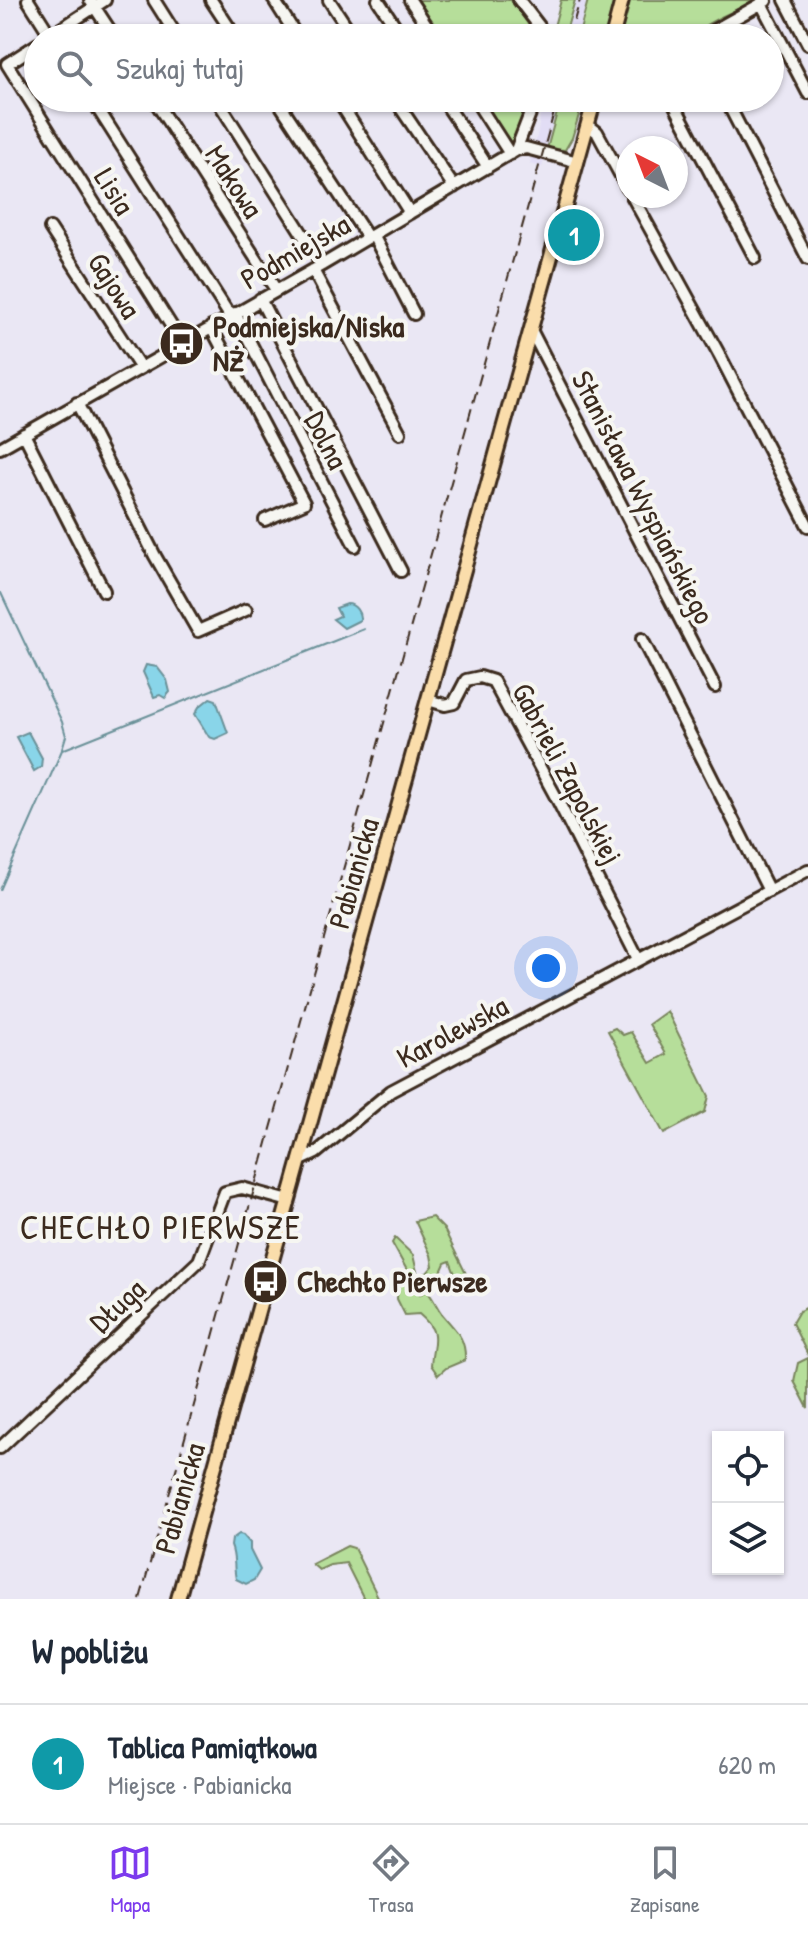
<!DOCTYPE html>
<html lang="pl">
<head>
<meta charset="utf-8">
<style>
  body { margin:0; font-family:"Patrick Hand",sans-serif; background:#f6f6f7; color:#1f2937 }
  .controls { position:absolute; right:24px; bottom:24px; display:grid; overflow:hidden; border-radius:0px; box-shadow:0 2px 6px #0004 }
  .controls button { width:72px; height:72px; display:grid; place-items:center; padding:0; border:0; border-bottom:2px solid #e0e1e3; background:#fff; color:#1f2937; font:40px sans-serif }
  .compass { position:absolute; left:616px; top:136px; width:72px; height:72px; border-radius:50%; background:#fff; box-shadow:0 2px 6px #0004; rotate:318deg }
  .you { position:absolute; left:546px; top:968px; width:28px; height:28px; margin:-20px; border:6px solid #fff; border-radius:50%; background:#1a73e8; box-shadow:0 0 0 12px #1a73e833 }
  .badge { display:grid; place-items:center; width:52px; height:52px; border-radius:50%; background:#7c3aed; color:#fff; font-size:26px; font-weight:700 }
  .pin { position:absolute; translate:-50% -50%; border:4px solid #fff; box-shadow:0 2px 8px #0006 }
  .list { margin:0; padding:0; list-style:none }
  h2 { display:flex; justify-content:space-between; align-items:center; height:104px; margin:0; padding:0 32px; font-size:34px }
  h2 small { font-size:26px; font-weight:400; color:#747a83 }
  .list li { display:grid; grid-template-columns:52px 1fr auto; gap:24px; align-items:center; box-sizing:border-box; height:120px; padding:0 32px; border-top:2px solid #e0e1e3 }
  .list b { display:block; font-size:30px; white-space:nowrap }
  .list p { margin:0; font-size:26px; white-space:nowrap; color:#747a83 }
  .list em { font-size:26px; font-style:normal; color:#747a83 }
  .icon { flex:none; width:44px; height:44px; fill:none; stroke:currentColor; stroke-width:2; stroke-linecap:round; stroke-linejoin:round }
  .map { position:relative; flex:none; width:808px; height:1599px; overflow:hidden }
  .search { position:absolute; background:#fff; box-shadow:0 2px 6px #0004; left:24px; right:24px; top:24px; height:88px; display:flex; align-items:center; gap:20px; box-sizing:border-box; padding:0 28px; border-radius:44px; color:#747a83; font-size:30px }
  .sheet { height:224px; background:#fff }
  nav { display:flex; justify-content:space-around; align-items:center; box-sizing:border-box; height:112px; border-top:2px solid #e0e1e3; background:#fff; font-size:22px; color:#747a83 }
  nav a { display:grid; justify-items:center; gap:4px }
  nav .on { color:#7c3aed }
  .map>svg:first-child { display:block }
  .built { fill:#e2ddf5 }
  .green { fill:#b6de9a; stroke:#78845c; stroke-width:2 }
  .water { fill:#89d5e9; stroke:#6a9198; stroke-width:2 }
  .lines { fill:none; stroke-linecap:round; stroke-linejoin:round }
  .stream { stroke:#6a9198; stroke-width:2 }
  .minor-casing { stroke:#3b2a1e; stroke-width:16 }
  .major-casing { stroke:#3b2a1e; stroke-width:18 }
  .minor { stroke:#f6f6f2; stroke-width:10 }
  .major { stroke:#faddab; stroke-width:12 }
  .rail { stroke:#3b2a1e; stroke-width:2; stroke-dasharray:12 6; stroke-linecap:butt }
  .labels { text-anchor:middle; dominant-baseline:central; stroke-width:8; stroke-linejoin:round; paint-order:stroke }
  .street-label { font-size:30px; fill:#3b2a1e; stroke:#f6f6f2 }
  .poi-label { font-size:30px; font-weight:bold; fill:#3b2a1e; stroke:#f6f6f2; text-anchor:start }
  .quarter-label { font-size:34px; letter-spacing:2px; fill:#3b2a1e; stroke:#f6f6f2 }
</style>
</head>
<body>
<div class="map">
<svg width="808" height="1599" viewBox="0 0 808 1599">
  <rect width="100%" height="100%" fill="#eae7f4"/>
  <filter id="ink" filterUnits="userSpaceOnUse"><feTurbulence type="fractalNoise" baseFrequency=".0125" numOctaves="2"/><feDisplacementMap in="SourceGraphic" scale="16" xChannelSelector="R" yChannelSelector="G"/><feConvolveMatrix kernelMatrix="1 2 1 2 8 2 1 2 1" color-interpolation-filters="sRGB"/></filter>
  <g filter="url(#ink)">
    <!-- built -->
    <path class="built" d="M569 0H599L588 38H559Z
      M543 98H571L551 134 542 167 530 164 538 131Z"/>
    <!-- green -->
    <path class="green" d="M415 0H511L538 38H439Z
      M561 0H575L564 38H551Z
      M588 0H617L607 38H578Z
      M627 0H760C737 10 709 19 689 38H616Z
      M478 98H527L518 133 510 144Z
      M561 98H584L572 138 565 150 547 149Z
      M667 1011 709 1096 705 1112 664 1134 608 1031 615 1028 623 1035 631 1032 650 1063 666 1054 649 1024Z
      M432 1217 444 1229 472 1286 461 1290 450 1261 445 1263 438 1279 416 1289 420 1294 427 1291C434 1299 436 1306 442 1314 455 1330 466 1337 465 1360L446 1368 438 1375 431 1365C433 1339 442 1334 419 1314L405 1315 397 1299 398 1272H408L392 1243 395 1238 413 1255 418 1276 427 1273 433 1266 431 1255 415 1221Z
      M808 1307V1355L792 1323 799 1311Z
      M808 1358V1408L794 1381 798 1363Z
      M347 1546 354 1548 379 1599H364L346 1563 330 1565 319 1570 312 1564Z"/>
    <!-- water -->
    <path class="water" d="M347 604C355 604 361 613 360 620L344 628 333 619 340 616 336 608Z
      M146 665 157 667 167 680 170 692 165 698 160 695 154 697 143 672Z
      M210 698 216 700 228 733 215 739 209 737 195 714 199 707Z
      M28 732 42 758 41 767 34 771 16 737Z
      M239 1534 243 1535 250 1543V1550L260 1570 254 1580 246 1584 236 1579C233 1567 236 1558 231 1546L232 1539Z"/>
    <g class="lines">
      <!-- stream -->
      <path class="stream" d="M1 593 62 722 66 736 62 749
        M0 890 62 750 364 629"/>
      <defs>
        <path id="minor" d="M28 0 52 38
          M90 0 115 38
          M154 0 178 38
          M211 0 236 38
          M274 0 298 38
          M329 0 354 38
          M378 0 403 38
          M410 0 435 38
          M519 0 539 26 543 38
          M785 0 808 44
          M761 3 808 93
          M47 38 105 0
          M700 38 766 1
          M38 44 7 64 182 343
          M91 98 230 316
          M153 98 276 290
          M216 98 322 265
          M276 98 368 238
          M337 98 410 213
          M394 98 454 187
          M442 98 488 167
          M474 98 510 154
          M671 98 755 258
          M725 98 808 259
          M588 125 597 132 628 189
          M516 150 536 98
          M632 196 719 354 808 526
          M50 228 140 367
          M373 235 414 314
          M313 270 400 433
          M260 299 401 571
          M235 313 355 546
          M211 327 304 503 265 520
          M531 330 715 687
          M77 403 155 556 198 631 246 610
          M24 434 104 591
          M0 448 322 265 516 150 526 148 578 162
          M642 639 769 891
          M428 700 445 705 454 703 466 680 480 677 493 681 557 799 638 959
          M299 1161 316 1153 391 1091 808 870
          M0 1448 199 1261 225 1192 242 1188 289 1201"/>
        <path id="major" d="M612 38 622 0
          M178 1599 595 98"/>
      </defs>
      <!-- minor casing -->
      <use href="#minor" class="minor-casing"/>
      <!-- major casing -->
      <use href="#major" class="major-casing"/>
      <!-- minor -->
      <use href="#minor" class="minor"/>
      <!-- major -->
      <use href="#major" class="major"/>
      <!-- rail -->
      <path class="rail" d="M569 38 580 0
        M140 1599 558 98"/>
    </g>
  </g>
  <!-- icons -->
  <defs>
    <symbol id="bus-disc" viewBox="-11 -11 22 22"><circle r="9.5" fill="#3b2a1e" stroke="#f6f6f2"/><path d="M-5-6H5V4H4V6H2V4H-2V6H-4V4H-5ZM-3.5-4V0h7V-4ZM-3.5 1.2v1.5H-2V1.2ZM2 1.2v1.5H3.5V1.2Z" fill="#fff"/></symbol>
  </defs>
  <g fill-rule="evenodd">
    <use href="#bus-disc" x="156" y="318" width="51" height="51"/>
    <use href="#bus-disc" x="240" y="1256" width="51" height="51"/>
  </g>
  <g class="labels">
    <!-- street labels -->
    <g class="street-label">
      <text transform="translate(235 181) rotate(57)">Makowa</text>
      <text transform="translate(115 191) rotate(58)">Lisia</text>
      <text transform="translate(295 251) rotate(-30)">Podmiejska</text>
      <text transform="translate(115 285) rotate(57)">Gajowa</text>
      <text transform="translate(327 440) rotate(63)">Dolna</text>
      <text transform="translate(644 497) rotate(63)">Stanisława Wyspiańskiego</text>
      <text transform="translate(568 773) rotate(62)">Gabrieli Zapolskiej</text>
      <text transform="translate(353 873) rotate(-74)">Pabianicka</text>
      <text transform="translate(452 1031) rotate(-28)">Karolewska</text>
      <text transform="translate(117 1305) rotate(-43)">Długa</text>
      <text transform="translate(179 1498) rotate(-74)">Pabianicka</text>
    </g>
    <!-- poi labels -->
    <g class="poi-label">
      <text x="213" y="326">Podmiejska/Niska<tspan x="213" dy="34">NŻ</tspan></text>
      <text x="297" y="1281">Chechło Pierwsze</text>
    </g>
    <!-- quarter labels -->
    <g class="quarter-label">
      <text x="161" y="1227">CHECHŁO PIERWSZE</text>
    </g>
  </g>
</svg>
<div class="controls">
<button><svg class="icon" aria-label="locate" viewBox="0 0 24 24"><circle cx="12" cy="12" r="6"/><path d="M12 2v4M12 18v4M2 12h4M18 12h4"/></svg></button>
<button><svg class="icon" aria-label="layers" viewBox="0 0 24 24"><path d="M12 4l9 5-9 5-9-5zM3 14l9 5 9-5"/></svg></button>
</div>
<svg class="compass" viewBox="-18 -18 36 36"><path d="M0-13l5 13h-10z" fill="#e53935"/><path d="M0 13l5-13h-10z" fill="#747a83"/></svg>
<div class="you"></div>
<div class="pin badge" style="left:574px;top:235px;background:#0f9aa8">1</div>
<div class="search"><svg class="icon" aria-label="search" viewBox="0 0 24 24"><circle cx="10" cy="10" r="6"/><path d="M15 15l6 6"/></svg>Szukaj tutaj</div>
</div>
<section class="sheet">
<h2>W pobliżu<small></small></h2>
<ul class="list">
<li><span class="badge" style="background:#0f9aa8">1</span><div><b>Tablica Pamiątkowa</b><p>Miejsce · Pabianicka</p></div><em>620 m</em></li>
</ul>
</section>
<nav>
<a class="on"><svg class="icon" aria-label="map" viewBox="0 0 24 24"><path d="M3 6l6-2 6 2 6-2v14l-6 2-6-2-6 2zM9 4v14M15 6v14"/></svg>Mapa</a>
<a><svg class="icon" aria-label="directions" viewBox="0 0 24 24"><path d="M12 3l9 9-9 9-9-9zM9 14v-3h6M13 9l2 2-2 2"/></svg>Trasa</a>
<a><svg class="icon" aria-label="saved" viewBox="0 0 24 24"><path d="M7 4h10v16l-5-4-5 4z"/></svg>Zapisane</a>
</nav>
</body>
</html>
